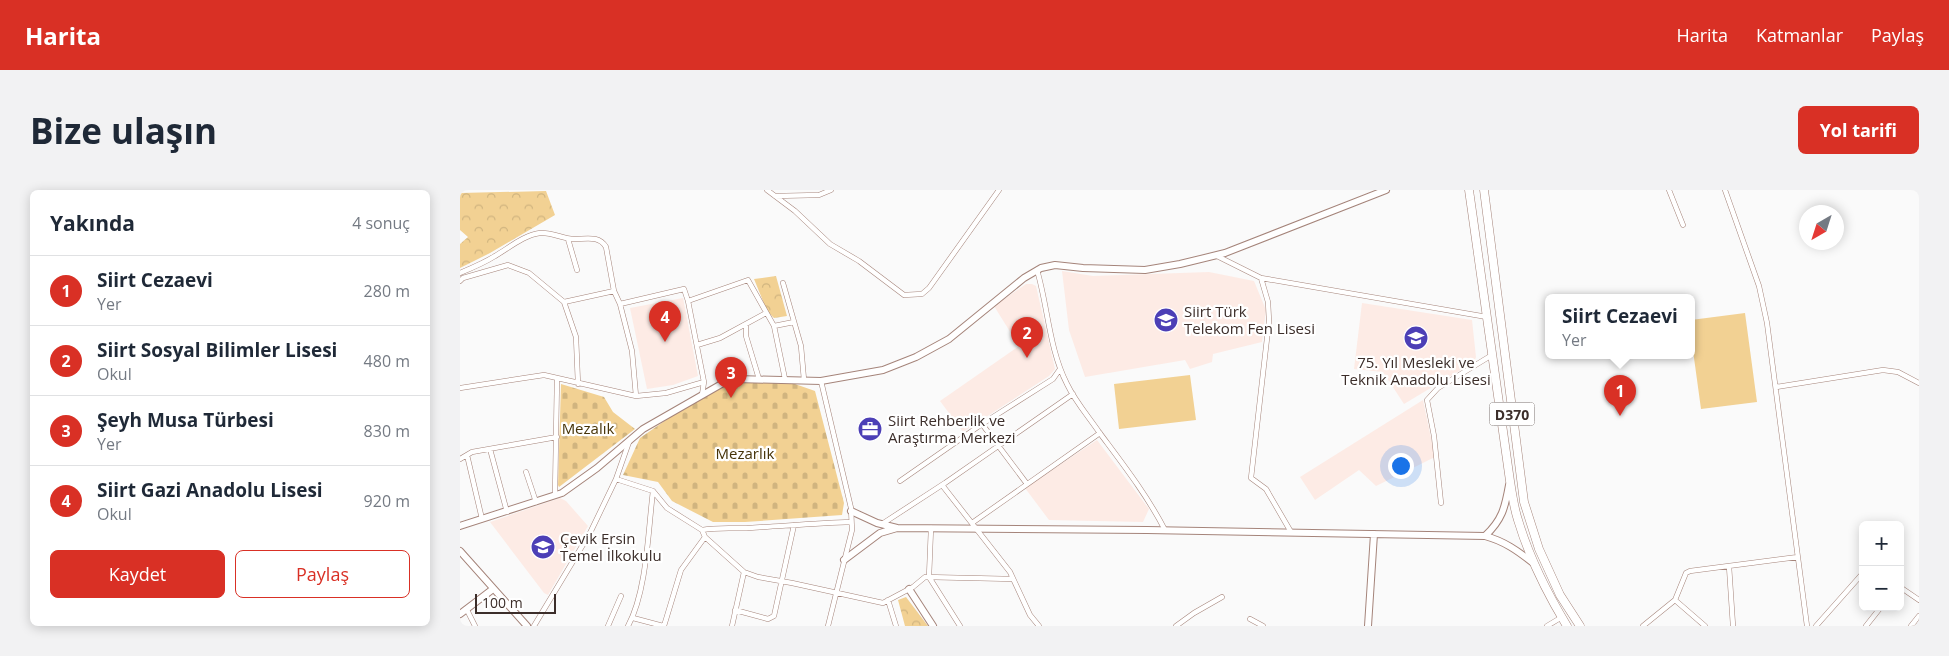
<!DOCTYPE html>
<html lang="tr">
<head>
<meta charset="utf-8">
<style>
  body { margin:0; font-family:"Open Sans",sans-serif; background:#f2f2f3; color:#1f2937 }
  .controls { position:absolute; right:15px; bottom:15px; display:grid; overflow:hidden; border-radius:8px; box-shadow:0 2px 12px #0003 }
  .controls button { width:45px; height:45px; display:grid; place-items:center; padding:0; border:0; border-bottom:1px solid #e0e1e3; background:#fff; color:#1f2937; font:25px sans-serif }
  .compass { position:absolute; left:1339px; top:15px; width:45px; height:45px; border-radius:50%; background:#fff; box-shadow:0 2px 12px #0003; rotate:219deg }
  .scale { position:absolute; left:15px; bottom:12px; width:81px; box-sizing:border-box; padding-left:5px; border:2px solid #3c2e2a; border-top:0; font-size:14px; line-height:18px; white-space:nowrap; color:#3c2e2a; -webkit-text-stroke:4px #fff; paint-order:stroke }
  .you { position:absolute; left:940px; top:275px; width:18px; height:18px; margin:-12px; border:4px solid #fff; border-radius:50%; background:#1a73e8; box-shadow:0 0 0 8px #1a73e833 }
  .badge { display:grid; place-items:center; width:32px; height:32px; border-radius:50%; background:#d93025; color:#fff; font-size:16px; font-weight:700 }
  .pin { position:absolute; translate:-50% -41px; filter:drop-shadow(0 1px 2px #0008) }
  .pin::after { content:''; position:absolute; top:26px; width:18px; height:15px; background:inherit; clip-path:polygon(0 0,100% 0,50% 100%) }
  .popup { position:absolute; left:1085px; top:104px; width:150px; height:65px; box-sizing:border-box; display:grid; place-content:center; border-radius:8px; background:#fff; filter:drop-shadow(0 1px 4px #0005); font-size:16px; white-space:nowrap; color:#747a83 }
  .popup b { font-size:19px; color:#1f2937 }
  .popup::after { content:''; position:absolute; left:50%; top:100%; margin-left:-10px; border:10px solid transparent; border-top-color:#fff }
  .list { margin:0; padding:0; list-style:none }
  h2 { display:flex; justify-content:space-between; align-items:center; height:65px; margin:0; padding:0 20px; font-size:21px }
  h2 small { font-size:16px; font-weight:400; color:#747a83 }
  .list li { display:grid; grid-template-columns:32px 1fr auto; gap:15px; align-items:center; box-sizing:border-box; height:70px; padding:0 20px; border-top:1px solid #e0e1e3 }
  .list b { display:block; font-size:19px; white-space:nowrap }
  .list p { margin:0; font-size:16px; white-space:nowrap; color:#747a83 }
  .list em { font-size:16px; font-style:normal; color:#747a83 }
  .actions { display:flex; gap:10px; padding:15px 20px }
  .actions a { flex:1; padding:11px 0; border:1px solid #d93025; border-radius:8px; text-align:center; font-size:18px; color:#d93025 }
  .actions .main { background:#d93025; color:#fff }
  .map { position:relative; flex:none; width:1459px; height:436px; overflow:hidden; border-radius:8px }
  header { display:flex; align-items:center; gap:30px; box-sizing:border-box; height:70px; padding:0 25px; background:#d93025; color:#fff }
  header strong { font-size:24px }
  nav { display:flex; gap:28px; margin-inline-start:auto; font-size:18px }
  .intro { display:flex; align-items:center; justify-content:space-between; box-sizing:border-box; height:120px; padding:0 30px }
  h1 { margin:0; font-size:35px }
  .button { padding:12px 22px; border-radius:8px; background:#d93025; color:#fff; font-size:18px; font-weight:700 }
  main { display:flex; gap:30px; padding:0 30px }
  aside { flex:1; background:#fff; border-radius:8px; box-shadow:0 2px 12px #0003 }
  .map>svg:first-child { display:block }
  .built { fill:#fdebe5 }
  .cemetery { fill:url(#cemetery-stones) }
  .park { fill:url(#park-crowns) }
  .garden { fill:#f2d193 }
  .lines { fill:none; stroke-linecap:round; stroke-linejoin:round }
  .street-casing { stroke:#a5847a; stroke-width:5.5 }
  .secondary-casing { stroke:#a5847a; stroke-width:8 }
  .highway-casing { stroke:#a5847a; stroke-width:9 }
  .street { stroke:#fff; stroke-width:4.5 }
  .secondary { stroke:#fff; stroke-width:6 }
  .highway { stroke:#fff; stroke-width:8 }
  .labels { text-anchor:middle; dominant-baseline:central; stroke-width:4.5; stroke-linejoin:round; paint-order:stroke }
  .shield { fill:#fff; stroke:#766d6a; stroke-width:1 }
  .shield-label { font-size:14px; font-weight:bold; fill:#3c2e2a }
  .poi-label { font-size:15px; fill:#3c2e2a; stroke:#fff; text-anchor:start }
  .park-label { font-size:15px; fill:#463308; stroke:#fff }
</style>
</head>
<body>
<header>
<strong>Harita</strong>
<nav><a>Harita</a><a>Katmanlar</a><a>Paylaş</a></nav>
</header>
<div class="intro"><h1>Bize ulaşın</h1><a class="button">Yol tarifi</a></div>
<main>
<aside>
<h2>Yakında<small>4 sonuç</small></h2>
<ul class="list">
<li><span class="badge">1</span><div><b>Siirt Cezaevi</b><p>Yer</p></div><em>280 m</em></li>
<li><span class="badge">2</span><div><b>Siirt Sosyal Bilimler Lisesi</b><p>Okul</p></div><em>480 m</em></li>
<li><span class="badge">3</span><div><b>Şeyh Musa Türbesi</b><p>Yer</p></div><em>830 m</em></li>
<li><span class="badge">4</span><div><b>Siirt Gazi Anadolu Lisesi</b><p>Okul</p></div><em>920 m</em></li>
</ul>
<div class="actions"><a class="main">Kaydet</a><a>Paylaş</a></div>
</aside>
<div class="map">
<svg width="1459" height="436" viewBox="0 0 1459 436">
  <defs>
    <pattern id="cemetery-stones" width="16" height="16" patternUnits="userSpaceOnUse" patternTransform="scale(1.25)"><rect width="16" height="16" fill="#f2d193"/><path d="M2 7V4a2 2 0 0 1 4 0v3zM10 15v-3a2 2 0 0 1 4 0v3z" fill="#d0b47f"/></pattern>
    <pattern id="park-crowns" width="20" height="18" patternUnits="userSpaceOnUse" patternTransform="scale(1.25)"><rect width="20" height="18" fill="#f2d193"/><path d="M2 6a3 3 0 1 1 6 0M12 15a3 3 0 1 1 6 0" fill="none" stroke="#d0b47f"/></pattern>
  </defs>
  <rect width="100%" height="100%" fill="#fafafa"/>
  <!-- built -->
  <path class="built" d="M602 81 633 86 749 82 794 91 806 120 802 152 753 164 752 172 730 179 725 170 625 187 609 140Z
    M566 94H572L576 96 595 179 589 186 503 242 480 211 559 156 534 116Z
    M223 108 238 186 213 195 187 199 170 118Z
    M902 113 1012 130 1016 167 1014 172 944 214 923 182 894 179Z
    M963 210 975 267 916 296 899 280 855 310 840 287Z
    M637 250 689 319 683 332 589 330 565 298Z
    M100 308 106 311 128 336 88 405 84 403 30 332Z"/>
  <!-- cemetery -->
  <path class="cemetery" d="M274 191 335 194 355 201 384 313 382 325 285 332H253L212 311 198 292 163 285 180 248 242 205Z
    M101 194 144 207 153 222 175 239 99 297 98 295Z"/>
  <!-- park -->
  <path class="park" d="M86 1 95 25 30 63 0 78V54L8 47 0 40V3Z
    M316 86 327 126 314 128 307 121 294 89Z
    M446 407 468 436H445L438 410Z"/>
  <!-- garden -->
  <path class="garden" d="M1285 123 1297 212 1241 219 1231 146V130Z
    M730 185 736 230 659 239 654 194Z"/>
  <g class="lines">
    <defs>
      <path id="street" d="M307 0 335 21 370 54 399 71 444 105 462 104 469 98 539 0
        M1209 0 1223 35
        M1265 0 1299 96 1307 133 1347 436
        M315 6 359 5 371 0
        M108 49 117 80
        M757 66 801 88 808 112 809 131 791 288 806 299 831 342
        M577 80C588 117 589 159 607 194 615 211 628 226 639 242 662 273 687 305 705 340
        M0 83C12 78 24 73 35 66 49 58 64 45 80 43 93 42 102 49 114 49 126 49 139 45 146 57L154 101 160 114 172 161 176 206
        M801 88 1027 127
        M0 91 3 88 48 75 69 83 104 112 116 147 118 194
        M323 93 341 156 344 190
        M228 111 244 192 242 205
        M104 112 154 101
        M160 114 224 99 228 111 288 90 314 136 325 189
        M286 134V146L299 189
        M314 136 334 132
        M237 155 260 148 306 123
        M361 191 391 318 392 340 368 436
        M1316 197 1423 180 1438 182 1459 193
        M0 198 84 185 176 206 206 203 244 192
        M522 234 567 294
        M169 252 156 289 193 301 207 318 242 340 245 347 284 382 298 387 332 393 423 413 453 397 465 387 553 389
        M30 259 47 322
        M7 265 22 329
        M0 269 12 262 97 247
        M66 282 76 312
        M440 291 522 234 593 189 600 179
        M482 295 550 382 570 425 579 436
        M95 305 97 188
        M981 313 974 246 967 210 978 198 1032 165
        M512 333 640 243
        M422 334 485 293 613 204
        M471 338 469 387 500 436
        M242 340C258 337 274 339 289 338 324 336 357 333 391 332
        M1269 376 1273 436
        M1440 397 1459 410
        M428 410 436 436
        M1215 410 1245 436
        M7 420 15 436
        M275 420 308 429 314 426 334 335
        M173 428 203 436
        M790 429 803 436
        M74 436 130 343 156 289
        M148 436 161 406
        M168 436C187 401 188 341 193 301
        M204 436 221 380 245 347
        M272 436 284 382
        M716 436 734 423 762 407
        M1087 436 1102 427
        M1183 436 1215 410 1226 383 1230 381 1338 367
        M1356 436 1403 383
        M1406 436 1421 417
        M1451 436 1459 426"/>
      <path id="secondary" d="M1049 295C1045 318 1042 330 1025 346 1044 351 1058 361 1073 373
        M0 336 102 303 137 278 183 239 265 192 276 189 361 191 423 180 456 167 489 149 564 88 581 78 595 75 623 78 685 80 720 74 765 63 926 0
        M437 338 687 340 1025 346
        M0 361 67 436
        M384 370 420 343 437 338 417 333 391 321
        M449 399 473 436
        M0 424 33 399
        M908 436 914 344"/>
      <path id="highway" d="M1009 0 1050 291C1052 304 1054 318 1058 330 1069 367 1087 403 1107 436
        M1024 0 1064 312 1079 359 1100 405 1120 436"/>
    </defs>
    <!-- street casing -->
    <use href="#street" class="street-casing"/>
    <!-- secondary casing -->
    <use href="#secondary" class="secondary-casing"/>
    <!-- highway casing -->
    <use href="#highway" class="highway-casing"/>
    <!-- street -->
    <use href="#street" class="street"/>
    <!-- secondary -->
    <use href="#secondary" class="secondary"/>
    <!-- highway -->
    <use href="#highway" class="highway"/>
  </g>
  <!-- icons -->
  <defs>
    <symbol id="school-disc" viewBox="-11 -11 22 22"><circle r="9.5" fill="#4c3fb6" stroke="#fff"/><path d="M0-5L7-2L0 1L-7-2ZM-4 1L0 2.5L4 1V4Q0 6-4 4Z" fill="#fff"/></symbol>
    <symbol id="office-disc" viewBox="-11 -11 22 22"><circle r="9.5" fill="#4c3fb6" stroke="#fff"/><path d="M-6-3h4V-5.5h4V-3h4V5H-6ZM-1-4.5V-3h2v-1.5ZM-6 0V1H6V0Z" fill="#fff"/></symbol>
  </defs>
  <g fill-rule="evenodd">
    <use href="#school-disc" x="692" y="116" width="28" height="28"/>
    <use href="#school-disc" x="942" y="134" width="28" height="28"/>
    <use href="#office-disc" x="396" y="225" width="28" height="28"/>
    <use href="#school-disc" x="69" y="343" width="28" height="28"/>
  </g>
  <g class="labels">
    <!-- shield labels -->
    <rect class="shield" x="1029.5" y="212.5" width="45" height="23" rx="4"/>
    <g class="shield-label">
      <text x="1052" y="224">D370</text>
    </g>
    <!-- poi labels -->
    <g class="poi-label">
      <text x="724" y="121">Siirt Türk<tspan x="724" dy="17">Telekom Fen Lisesi</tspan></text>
      <text x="956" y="172" text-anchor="middle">75. Yıl Mesleki ve<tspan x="956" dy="17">Teknik Anadolu Lisesi</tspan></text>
      <text x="428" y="230">Siirt Rehberlik ve<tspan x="428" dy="17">Araştırma Merkezi</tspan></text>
      <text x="100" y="348">Çevik Ersin<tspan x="100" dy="17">Temel İlkokulu</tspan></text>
    </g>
    <!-- park labels -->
    <g class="park-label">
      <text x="128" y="238">Mezalık</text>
      <text x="285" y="263">Mezarlık</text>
    </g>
  </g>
</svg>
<div class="controls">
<button>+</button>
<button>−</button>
</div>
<svg class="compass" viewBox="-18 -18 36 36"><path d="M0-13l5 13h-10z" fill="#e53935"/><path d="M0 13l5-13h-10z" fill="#747a83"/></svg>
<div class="scale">100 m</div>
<div class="you"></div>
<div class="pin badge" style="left:1160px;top:226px">1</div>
<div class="popup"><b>Siirt Cezaevi</b>Yer</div>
<div class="pin badge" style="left:567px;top:168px">2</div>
<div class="pin badge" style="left:271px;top:208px">3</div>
<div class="pin badge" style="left:205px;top:152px">4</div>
</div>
</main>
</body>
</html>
